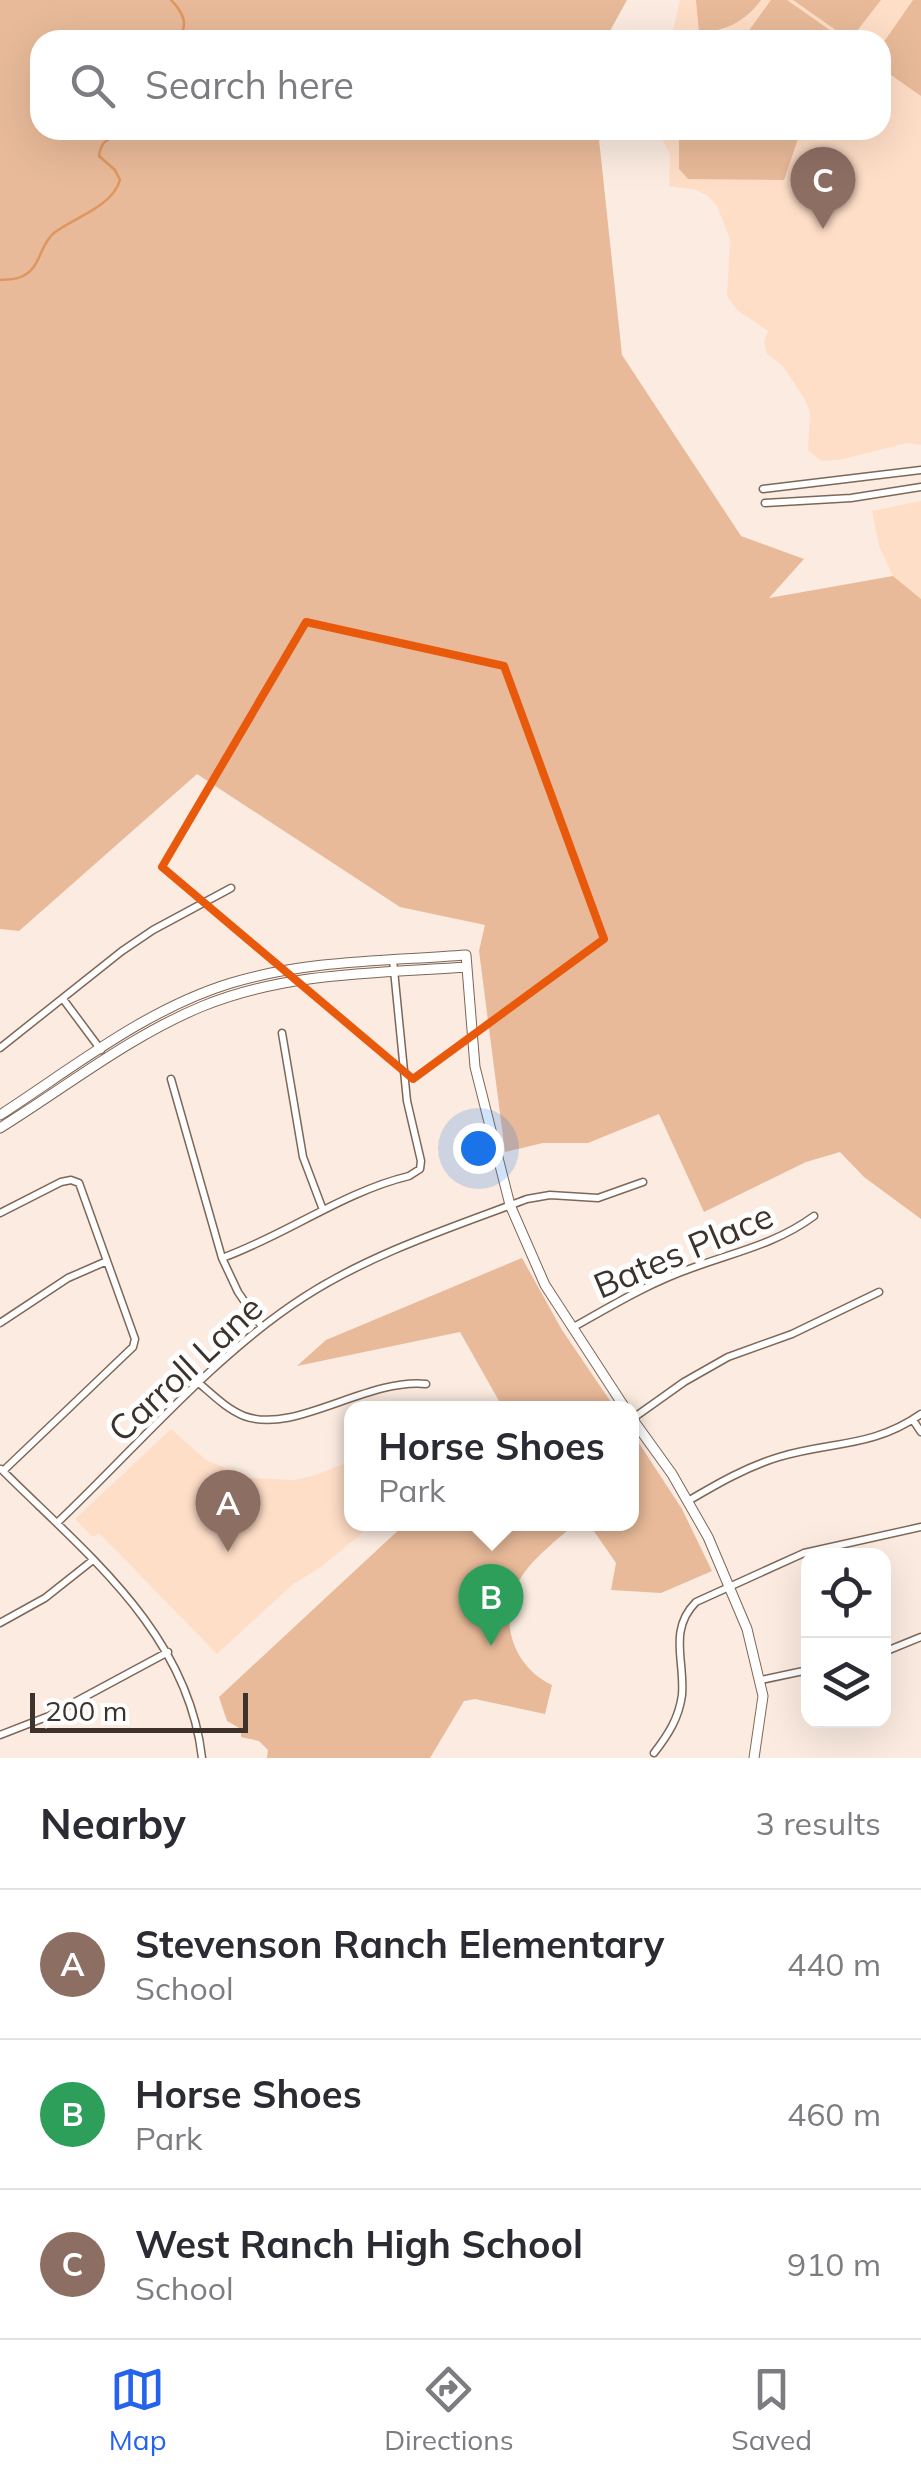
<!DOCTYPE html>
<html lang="en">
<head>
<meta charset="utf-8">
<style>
  body { margin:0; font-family:Mulish,sans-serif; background:#f2f2f3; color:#2b2b33 }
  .controls { position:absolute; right:30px; bottom:30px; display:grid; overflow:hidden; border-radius:20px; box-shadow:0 10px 40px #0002 }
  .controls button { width:90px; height:90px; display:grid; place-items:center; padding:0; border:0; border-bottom:2px solid #e1e1e2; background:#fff; color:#2b2b33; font:50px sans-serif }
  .scale { position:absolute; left:30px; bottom:25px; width:218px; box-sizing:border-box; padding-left:10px; border:5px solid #3d332c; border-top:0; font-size:28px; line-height:35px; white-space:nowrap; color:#3d332c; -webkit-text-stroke:8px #fff; paint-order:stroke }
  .you { position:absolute; left:478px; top:1148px; width:35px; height:35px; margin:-25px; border:8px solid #fff; border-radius:50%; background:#1a73e8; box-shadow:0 0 0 15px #1a73e833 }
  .badge { display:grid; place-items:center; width:65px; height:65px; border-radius:50%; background:#2563eb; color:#fff; font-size:32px; font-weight:700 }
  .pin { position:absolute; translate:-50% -82px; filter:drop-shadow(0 2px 5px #0008) }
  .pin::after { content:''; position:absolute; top:52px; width:35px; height:30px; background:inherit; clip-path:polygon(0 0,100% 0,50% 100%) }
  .popup { position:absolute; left:344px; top:1401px; width:295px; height:130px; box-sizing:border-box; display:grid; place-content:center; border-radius:20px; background:#fff; filter:drop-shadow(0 2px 8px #0005); font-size:32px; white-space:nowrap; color:#7c7c81 }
  .popup b { font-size:38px; color:#2b2b33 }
  .popup::after { content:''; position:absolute; left:50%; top:100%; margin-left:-20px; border:20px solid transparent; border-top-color:#fff }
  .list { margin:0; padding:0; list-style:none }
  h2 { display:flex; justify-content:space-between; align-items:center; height:130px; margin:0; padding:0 40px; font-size:42px }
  h2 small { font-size:32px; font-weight:400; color:#7c7c81 }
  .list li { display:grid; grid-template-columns:65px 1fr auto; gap:30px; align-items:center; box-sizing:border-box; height:150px; padding:0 40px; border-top:2px solid #e1e1e2 }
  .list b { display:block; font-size:38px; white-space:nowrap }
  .list p { margin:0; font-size:32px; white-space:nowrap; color:#7c7c81 }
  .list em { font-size:32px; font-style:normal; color:#7c7c81 }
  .icon { flex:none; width:55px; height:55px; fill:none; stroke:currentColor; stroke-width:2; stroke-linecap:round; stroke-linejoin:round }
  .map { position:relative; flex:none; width:921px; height:1758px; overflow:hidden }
  .search { position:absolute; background:#fff; box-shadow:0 10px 40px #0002; left:30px; right:30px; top:30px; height:110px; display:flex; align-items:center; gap:25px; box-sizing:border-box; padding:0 35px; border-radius:30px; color:#7c7c81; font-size:38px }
  .sheet { height:580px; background:#fff }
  nav { display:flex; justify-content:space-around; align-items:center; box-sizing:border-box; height:140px; border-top:2px solid #e1e1e2; background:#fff; font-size:28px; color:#7c7c81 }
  nav a { display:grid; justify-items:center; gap:5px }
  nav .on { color:#2563eb }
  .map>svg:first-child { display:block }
  .built { fill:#ffdec7 }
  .green { fill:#e8ba99 }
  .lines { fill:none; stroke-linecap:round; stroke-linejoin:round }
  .stream { stroke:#e0965d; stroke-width:2.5 }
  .street-casing { stroke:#7e6757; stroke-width:9 }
  .secondary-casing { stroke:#7e6757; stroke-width:11 }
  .street { stroke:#fff; stroke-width:6 }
  .secondary { stroke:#fff; stroke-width:9 }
  .marked { fill:none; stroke:#e8590c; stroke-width:8; stroke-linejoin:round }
  .labels { text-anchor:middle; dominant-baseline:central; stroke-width:10; stroke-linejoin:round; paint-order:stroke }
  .street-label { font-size:35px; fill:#3d332c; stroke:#fff }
</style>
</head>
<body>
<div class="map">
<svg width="921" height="1758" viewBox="0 0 921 1758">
  <rect width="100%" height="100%" fill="#fbebe0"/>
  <!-- built -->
  <path class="built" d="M680 0H921V445L907 443 839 460 821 461 808 450 810 413 805 400 783 366 767 354 764 341 768 331 737 310 727 296 730 239 717 206 708 196 696 190 669 186 670 155 657 130H881V40H671Z
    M921 501V599L893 576 879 546 872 511Z
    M171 1429 206 1460 250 1478 294 1480 316 1475 351 1461V1524H373L321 1567 293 1584 217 1654 99 1533 93 1537 75 1519Z"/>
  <!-- green -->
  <path class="green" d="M0 0H627L605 40H40V130H598L622 355 741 536 804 559 769 598 893 576 921 599V1219L864 1177 840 1152 806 1162 704 1212 659 1114 588 1143H543L505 1152 479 951 485 925 400 907 197 774 19 931 0 929Z
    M696 0H761C746 21 725 32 699 32Z
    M771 0H787L844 40H742Z
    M793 0H881L850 40Z
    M913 0H921V96L881 68V46Z
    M679 130H801L784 180 688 179 679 169Z
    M522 1258 562 1330 615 1408H503L460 1332 297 1366 326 1340Z
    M631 1431 682 1509 712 1571 661 1593 611 1590 616 1563 589 1524H631Z
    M405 1524H575C558 1539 537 1555 524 1573 496 1611 509 1665 552 1685L545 1714 475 1699 464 1701 430 1758H267L268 1750 259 1741 241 1737V1729L227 1721 219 1697Z"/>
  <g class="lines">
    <!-- stream -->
    <path class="stream" d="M171 0C183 12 190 25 177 40
      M0 280C8 279 16 280 23 276 42 266 39 245 54 233 75 217 112 207 120 180L115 170 99 156C102 133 117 141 129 130"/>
    <defs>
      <path id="street" d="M763 489 921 470
        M765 503 851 498 921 487
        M63 999 101 1050
        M282 1033 303 1157 323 1210
        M0 1048 122 951 153 930 231 888
        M171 1079 222 1258 238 1292 262 1327
        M0 1213 61 1182 71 1180 79 1183 135 1339 133 1347 3 1471
        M222 1258C286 1235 343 1192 409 1176L420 1169 421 1161 407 1101 393 960
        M0 1323 68 1278 107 1261
        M572 1328C611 1306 649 1283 692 1268 735 1252 776 1244 814 1216
        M200 1384C214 1396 227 1409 244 1416 295 1435 366 1378 426 1384
        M632 1419 684 1382 728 1357 792 1334 879 1292
        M913 1420 921 1432
        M1 1469C85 1553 188 1632 202 1758
        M688 1501C717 1484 746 1467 779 1457 832 1441 872 1448 921 1414
        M57 1523C135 1449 214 1355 304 1297 372 1253 453 1227 527 1199L550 1195 598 1198 643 1182
        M0 1623 45 1598 93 1560
        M884 1652 921 1637
        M761 1680 808 1670
        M0 1735 49 1716 168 1652
        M654 1753C668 1735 679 1718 682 1695 685 1661 668 1630 696 1602L804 1553 921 1527"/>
      <path id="secondary" d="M0 1115C74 1067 146 1009 231 983 307 960 388 961 466 955L475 1067 510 1205 545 1285 625 1408
        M0 1128C66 1087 130 1036 203 1006 286 972 379 973 467 967
        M631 1417 672 1474 708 1537 747 1629 763 1696 754 1758"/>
    </defs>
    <!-- street casing -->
    <use href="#street" class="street-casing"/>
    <!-- secondary casing -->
    <use href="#secondary" class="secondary-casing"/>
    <!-- street -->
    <use href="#street" class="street"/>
    <!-- secondary -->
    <use href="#secondary" class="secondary"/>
  </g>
  <!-- marked area -->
  <path class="marked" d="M306 622 504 666 604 939 413 1079 162 867Z"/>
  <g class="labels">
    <!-- street labels -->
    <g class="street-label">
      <text transform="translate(683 1250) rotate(-23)">Bates Place</text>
      <text transform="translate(185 1368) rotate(-43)">Carroll Lane</text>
    </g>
  </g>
</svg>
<div class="controls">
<button><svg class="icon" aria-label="locate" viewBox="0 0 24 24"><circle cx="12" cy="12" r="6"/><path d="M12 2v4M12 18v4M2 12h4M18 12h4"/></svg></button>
<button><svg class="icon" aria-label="layers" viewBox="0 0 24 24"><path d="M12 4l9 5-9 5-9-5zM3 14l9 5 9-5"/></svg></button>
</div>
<div class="scale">200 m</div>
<div class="you"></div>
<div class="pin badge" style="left:228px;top:1552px;background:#8d6e63">A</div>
<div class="pin badge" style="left:491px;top:1646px;background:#2e9e5b">B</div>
<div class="popup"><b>Horse Shoes</b>Park</div>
<div class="pin badge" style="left:823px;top:229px;background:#8d6e63">C</div>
<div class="search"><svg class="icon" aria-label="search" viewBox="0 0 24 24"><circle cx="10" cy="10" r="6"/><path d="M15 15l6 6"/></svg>Search here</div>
</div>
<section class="sheet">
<h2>Nearby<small>3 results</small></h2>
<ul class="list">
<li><span class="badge" style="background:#8d6e63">A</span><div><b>Stevenson Ranch Elementary</b><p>School</p></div><em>440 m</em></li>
<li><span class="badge" style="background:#2e9e5b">B</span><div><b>Horse Shoes</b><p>Park</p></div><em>460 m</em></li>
<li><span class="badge" style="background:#8d6e63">C</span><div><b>West Ranch High School</b><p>School</p></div><em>910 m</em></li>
</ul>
</section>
<nav>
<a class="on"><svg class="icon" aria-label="map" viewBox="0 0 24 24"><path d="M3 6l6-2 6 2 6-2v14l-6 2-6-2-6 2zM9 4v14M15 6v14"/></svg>Map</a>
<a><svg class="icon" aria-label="directions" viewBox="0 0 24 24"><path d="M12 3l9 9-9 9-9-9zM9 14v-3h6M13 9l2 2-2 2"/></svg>Directions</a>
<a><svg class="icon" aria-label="saved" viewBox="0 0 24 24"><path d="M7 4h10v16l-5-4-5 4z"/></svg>Saved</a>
</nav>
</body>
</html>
